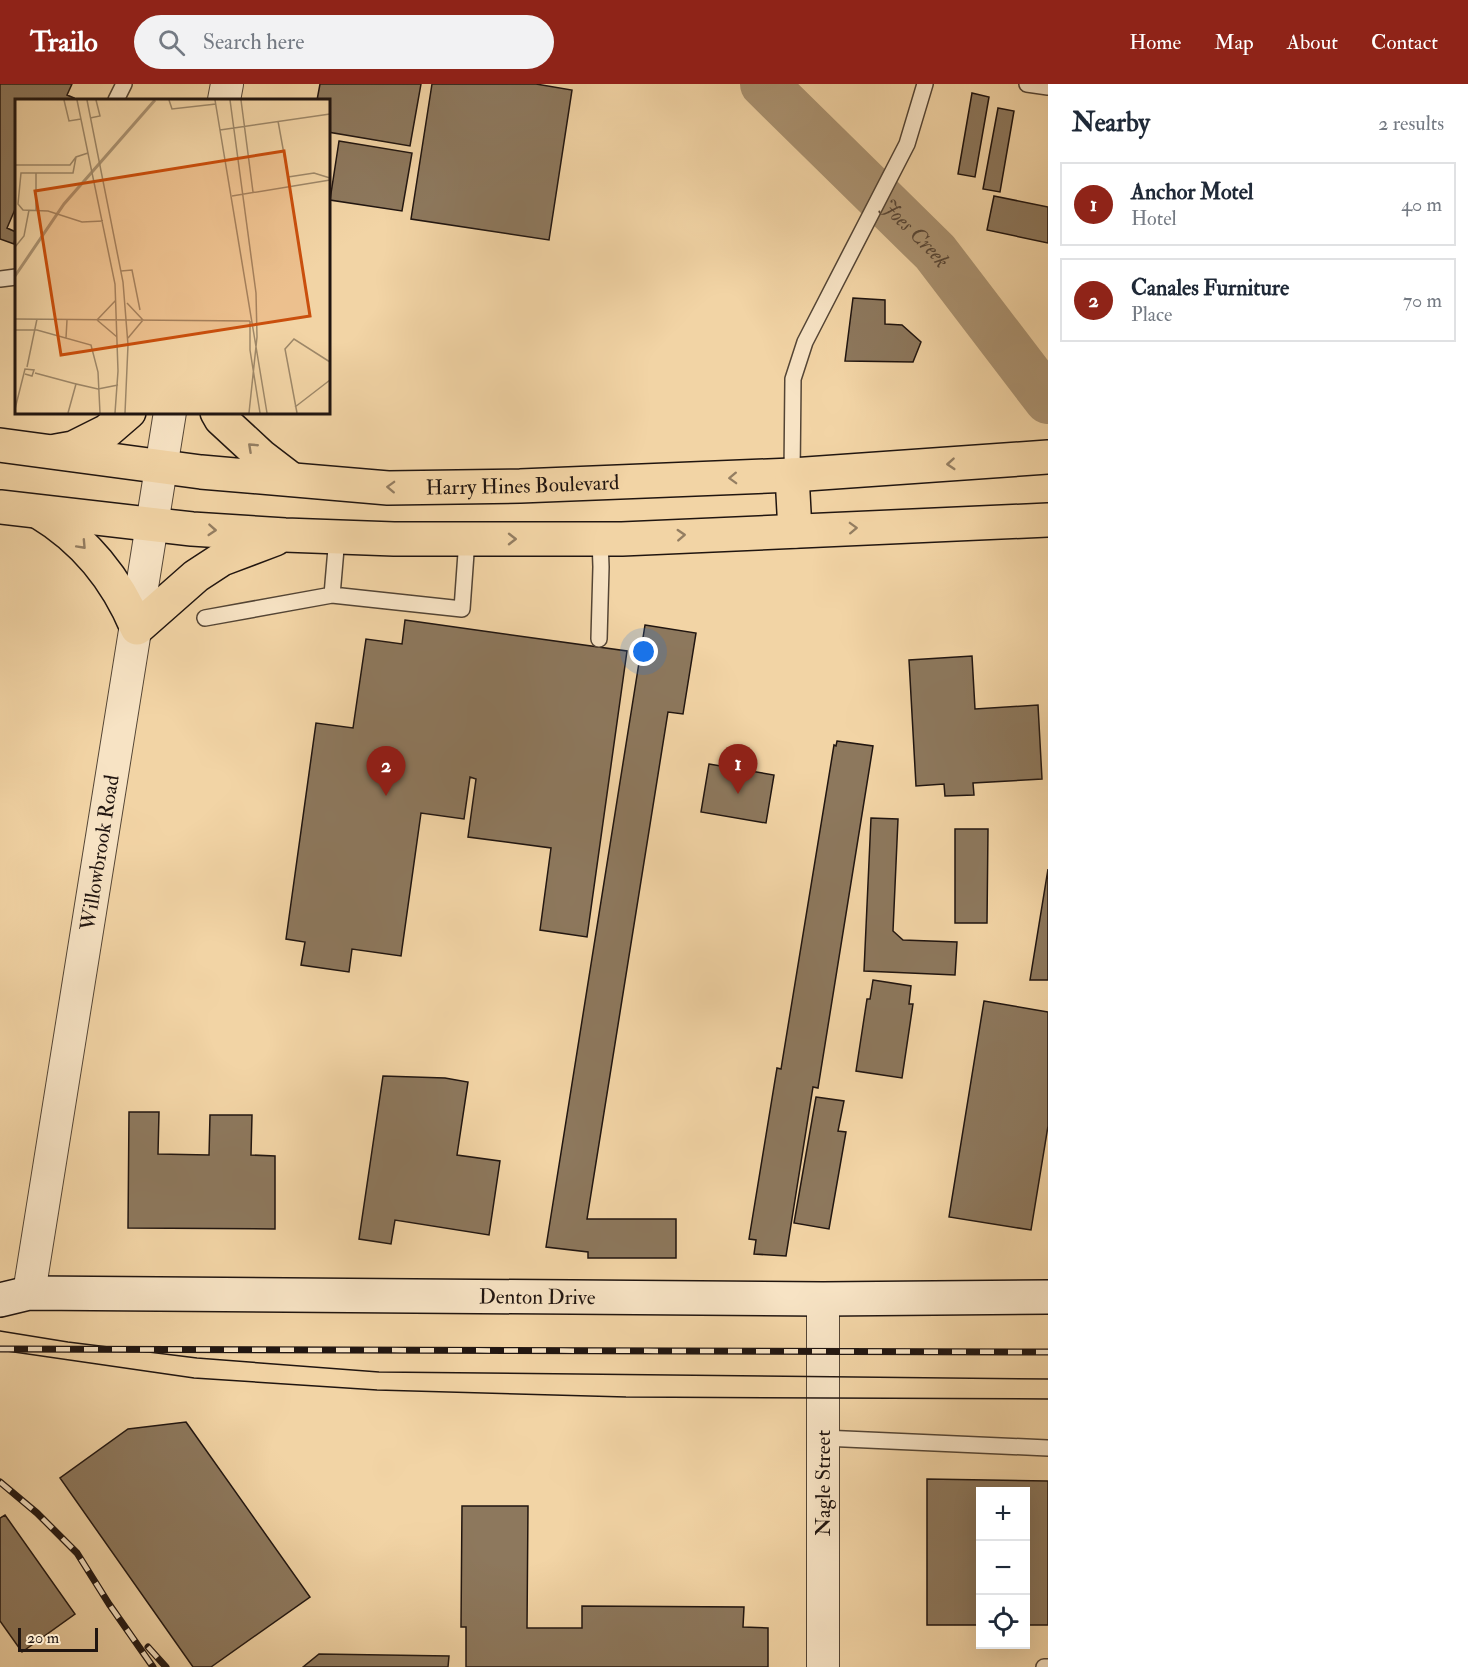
<!DOCTYPE html>
<html lang="en">
<head>
<meta charset="utf-8">
<style>
  body { margin:0; font-family:"IM FELL Double Pica",serif; background:#f2f2f3; color:#1f2937 }
  .controls { position:absolute; right:18px; bottom:18px; display:grid; overflow:hidden; border-radius:0px; box-shadow:0 6px 24px #0002 }
  .controls button { width:54px; height:54px; display:grid; place-items:center; padding:0; border:0; border-bottom:2px solid #e0e1e3; background:#fff; color:#1f2937; font:30px sans-serif }
  .scale { position:absolute; left:18px; bottom:15px; width:80px; box-sizing:border-box; padding-left:6px; border:3px solid #201510; border-top:0; font-size:16px; line-height:21px; white-space:nowrap; color:#201510; -webkit-text-stroke:4px #f7e3c4; paint-order:stroke }
  .you { position:absolute; left:644px; top:568px; width:21px; height:21px; margin:-15px; border:4px solid #fff; border-radius:50%; background:#1a73e8; box-shadow:0 0 0 9px #1a73e833 }
  .badge { display:grid; place-items:center; width:39px; height:39px; border-radius:50%; background:#8f2418; color:#fff; font-size:20px; font-weight:700 }
  .pin { position:absolute; translate:-50% -50px; filter:drop-shadow(0 2px 3px #0008) }
  .pin::after { content:''; position:absolute; top:32px; width:21px; height:18px; background:inherit; clip-path:polygon(0 0,100% 0,50% 100%) }
  .list { margin:0; padding:0; list-style:none }
  h2 { display:flex; justify-content:space-between; align-items:center; height:78px; margin:0; padding:0 24px; font-size:26px }
  h2 small { font-size:20px; font-weight:400; color:#747a83 }
  .list li { display:grid; grid-template-columns:39px 1fr auto; gap:18px; align-items:center; box-sizing:border-box; height:84px; margin:0 12px 12px; padding:0 12px; border:2px solid #e0e1e3; border-radius:0px }
  .list b { display:block; font-size:22px; white-space:nowrap }
  .list p { margin:0; font-size:20px; white-space:nowrap; color:#747a83 }
  .list em { font-size:20px; font-style:normal; color:#747a83 }
  .icon { flex:none; width:33px; height:33px; fill:none; stroke:currentColor; stroke-width:2; stroke-linecap:round; stroke-linejoin:round }
  .map { position:relative; flex:none; width:1048px; height:1583px; overflow:hidden }
  header { display:flex; align-items:center; gap:36px; box-sizing:border-box; height:84px; padding:0 30px; background:#8f2418; color:#fff }
  header strong { font-size:28px }
  nav { display:flex; gap:33px; margin-inline-start:auto; font-size:21px }
  .search { width:420px; height:54px; background:#f2f2f3; display:flex; align-items:center; gap:15px; box-sizing:border-box; padding:0 21px; border-radius:33px; color:#747a83; font-size:22px }
  main { display:flex }
  aside { flex:1; background:#fff }
  .map>svg:first-child { display:block }
  .lines { fill:none; stroke-linecap:round; stroke-linejoin:round }
  .river { stroke:#ab9372; stroke-width:48 }
  .building { fill:#8d785d; stroke:#201510; stroke-width:1.5 }
  .lane-casing { stroke:#544535; stroke-width:18 }
  .street-casing { stroke:#544535; stroke-width:34 }
  .secondary-casing { stroke:#201510; stroke-width:36 }
  .primary-casing { stroke:#201510; stroke-width:36 }
  .lane { stroke:#f7e3c4; stroke-width:15 }
  .street { stroke:#f7e3c4; stroke-width:32 }
  .secondary { stroke:#f7e3c4; stroke-width:33 }
  .primary { stroke:#f2d4a5; stroke-width:33 }
  .tram { stroke:#201510; stroke-width:1.5 }
  .rail-casing { stroke:#201510; stroke-width:7 }
  .rail { stroke:#f7e3c4; stroke-width:4.5; stroke-dasharray:14; stroke-linecap:butt }
  .oneway { stroke:#947e62 }
  .labels { text-anchor:middle; dominant-baseline:central; stroke-width:4.5; stroke-linejoin:round; paint-order:stroke }
  .street-label { font-size:21px; fill:#201510; stroke:#f7e3c4 }
  .water-label { font-size:22px; font-style:italic; fill:#584737; stroke:#f7e3c4 }
  .inset-river { fill:none; stroke:#ab9372; stroke-width:3 }
  .inset-road { fill:none; stroke:#9e8869; stroke-width:1.5 }
  .view { fill:#ca4f0d; fill-opacity:0.15; stroke:#ca4f0d; stroke-width:3 }
  .inset-edge { fill:none; stroke:#201510; stroke-width:3 }
</style>
</head>
<body>
<header>
<strong>Trailo</strong>
<div class="search"><svg class="icon" aria-label="search" viewBox="0 0 24 24"><circle cx="10" cy="10" r="6"/><path d="M15 15l6 6"/></svg>Search here</div>
<nav><a>Home</a><a>Map</a><a>About</a><a>Contact</a></nav>
</header>
<main>
<div class="map">
<svg width="1048" height="1583" viewBox="0 0 1048 1583">
  <rect width="100%" height="100%" fill="#f2d4a5"/>
  <filter id="stains"><feTurbulence type="fractalNoise" baseFrequency=".00333" numOctaves="4"/><feColorMatrix values="0 0 0 0 .2 0 0 0 0 .09 0 0 0 0 .02 0 0 0 .5 -.17"/></filter>
  <radialGradient id="worn" r=".72"><stop offset=".6" stop-color="#630" stop-opacity="0"/><stop offset="1" stop-color="#630" stop-opacity=".3"/></radialGradient>
  <g class="lines">
    <!-- river -->
    <path class="river" id="s1" d="M764 0 935 168 1048 316"/>
  </g>
  <!-- building -->
  <path class="building" d="M0 0H72L67 11 74 14 73 16H16V123L7 144 16 148 14 160 0 155Z
    M320 0H421L410 62 328 48V16H317Z
    M432 0H536L572 6 549 156 411 135Z
    M972 9 989 13 975 93 958 90Z
    M998 24 1014 27 1000 108 983 105Z
    M339 57 412 69 402 127 330 116Z
    M994 112 1048 123V159L987 146Z
    M853 214 885 216V240L902 241 921 258 913 278 845 277Z
    M405 536 627 567 587 853 540 846 551 764 468 753 476 695 470 693 464 735 421 729 401 872 352 865 349 888 301 881 305 858 286 855 316 639 353 644 366 555 402 560Z
    M645 541 696 549 683 630 668 628 587 1135H676V1174H588V1168L546 1163Z
    M972 572 975 625 1038 621 1042 695 973 699 974 711 945 712 944 700 916 702 909 576Z
    M837 657 873 662 818 1004 813 1003 786 1172 754 1170 756 1156 749 1155 777 984 781 985 834 661 836 662Z
    M709 680 774 691 766 739 701 728Z
    M871 734 898 735 893 847 903 856 957 858 955 891 864 887Z
    M955 745H988L987 839H955Z
    M1048 785V896H1030Z
    M873 896 911 902 909 920H913L902 994 856 987 867 915H870Z
    M984 917 1048 928V1042L1031 1146 949 1133Z
    M383 992 445 994 468 998 457 1071 500 1077 489 1151 395 1136 391 1160 359 1155Z
    M816 1013 844 1017 838 1047 846 1048 829 1145 794 1139Z
    M129 1028H159L158 1070 209 1071 210 1031H252L251 1071 275 1072V1145L128 1144Z
    M186 1338 310 1513 211 1583H193L60 1394 128 1345Z
    M927 1395 1048 1397V1541H1026V1408H980V1541H927Z
    M462 1422H528L527 1544H582V1522L744 1523 743 1543 768 1544V1583H466V1543H461Z
    M5 1431 75 1530 22 1568 0 1537V1434Z
    M319 1570 449 1572 448 1583H303Z"/>
  <g class="lines">
    <defs>
      <path id="lane" d="M1027 0 1048 3
        M116 16 124 0
        M0 195 16 193
        M792 391 793 295 805 258 907 60 925 0
        M332 511 337 453
        M205 534 332 511 462 525 467 455
        M599 555 601 483 600 455
        M823 1354 1048 1364
        M1044 1583H1048"/>
      <g id="street">
        <path d="M224 16 227 0"/>
        <path id="s2" d="M29 1209 170 328"/>
        <path d="M823 1583V1215"/>
      </g>
      <g id="secondary">
        <path id="s3" d="M0 1216 29 1209 823 1215 1048 1213"/>
      </g>
      <g id="primary">
        <path d="M217 328 221 335 261 372 291 395"/>
        <path id="s4" d="M0 361 201 388 388 404 520 402 792 391 1048 373"/>
        <path d="M56 367 73 364 107 347 129 328"/>
        <path d="M792 391 795 447"/>
        <path d="M0 423 192 445 285 451 394 455H622L1048 436"/>
        <path d="M39 428C84 455 117 496 137 544L196 492 222 475 275 455"/>
      </g>
    </defs>
    <!-- lane casing -->
    <use href="#lane" class="lane-casing"/>
    <!-- street casing -->
    <use href="#street" class="street-casing"/>
    <!-- secondary casing -->
    <use href="#secondary" class="secondary-casing"/>
    <!-- primary casing -->
    <use href="#primary" class="primary-casing"/>
    <!-- lane -->
    <use href="#lane" class="lane"/>
    <!-- street -->
    <use href="#street" class="street"/>
    <!-- secondary -->
    <use href="#secondary" class="secondary"/>
    <!-- primary -->
    <use href="#primary" class="primary"/>
    <!-- tram -->
    <path class="tram" d="M0 1247 68 1258 197 1274 379 1288 1048 1295
      M0 1266 194 1294 377 1306 626 1313 1048 1315"/>
    <defs>
      <path id="rail" d="M0 1265 1048 1268
        M0 1398 37 1429 77 1469 109 1520 153 1583
        M148 1563 166 1583"/>
    </defs>
    <!-- rail casing -->
    <use href="#rail" class="rail-casing"/>
    <!-- rail -->
    <use href="#rail" class="rail"/>
  </g>
  <!-- one-way arrows -->
  <defs><path id="oneway-chevron" d="M-2-3.5L2.5 0L-2 3.5" fill="none" stroke-width="1.6" stroke-linecap="round" stroke-linejoin="round" transform="scale(1.5)"/></defs>
  <g class="oneway">
    <use href="#oneway-chevron" transform="translate(252 363) rotate(-137)"/>
    <use href="#oneway-chevron" transform="translate(951 380) rotate(176)"/>
    <use href="#oneway-chevron" transform="translate(733 394) rotate(178)"/>
    <use href="#oneway-chevron" transform="translate(391 403) rotate(-178)"/>
    <use href="#oneway-chevron" transform="translate(853 444) rotate(-2)"/>
    <use href="#oneway-chevron" transform="translate(212 446) rotate(4)"/>
    <use href="#oneway-chevron" transform="translate(681 451) rotate(-3)"/>
    <use href="#oneway-chevron" transform="translate(512 455)"/>
    <use href="#oneway-chevron" transform="translate(82 461) rotate(47)"/>
  </g>
  <g class="labels">
    <!-- street labels -->
    <g class="street-label">
      <text stroke="none"><textPath href="#s4" startOffset="525">Harry Hines Boulevard</textPath></text>
      <text stroke="none"><textPath href="#s2" startOffset="446">Willowbrook Road</textPath></text>
      <text stroke="none"><textPath href="#s3" startOffset="538">Denton Drive</textPath></text>
      <text transform="translate(823 1399) rotate(-90)">Nagle Street</text>
    </g>
    <!-- water labels -->
    <g class="water-label">
      <text stroke="none"><textPath href="#s1" startOffset="213">Joes Creek</textPath></text>
    </g>
  </g>
  <!-- overview -->
  <g transform="translate(15 15)">
    <rect width="315" height="315" fill="#f2d4a5"/>
    <path class="inset-river" d="M0 177 49 105 140 1"/>
    <path class="inset-road" d="M49 1 54 22 66 20M62 1 100 185 103 272 100 314M72 1 108 183 113 246 110 314M154 1 157 10 201 5M200 1 252 314M215 1 241 194 242 238 234 314M226 1 238 93M75 19 85 17 81 1M263 22 275 88M205 31 315 15M61 58 58 74H6L3 105 8 111 33 112 67 123 88 122M0 66H55L61 58 73 54M21 74V111M273 78 299 74 315 79M217 97 315 81M0 148 9 137 14 111M106 172 117 171 125 211M112 204 128 221 113 239M0 220 235 222M82 221 101 201M82 221 102 238M235 222V251L245 314M0 231H22L76 246 83 273 85 314M51 239 52 221M12 268 22 220M20 274 61 285M280 308 315 281M0 310 10 270 19 271 17 277 10 275M53 314 61 285 83 290 103 286M282 314 270 250 279 240 315 263"/>
    <path class="view" d="M269 52 295 217 46 256 20 92Z"/>
    <rect width="315" height="315" class="inset-edge"/>
  </g>
  <rect width="100%" height="100%" filter="url(#stains)"/>
  <rect width="100%" height="100%" fill="url(#worn)"/>
</svg>
<div class="controls">
<button>+</button>
<button>−</button>
<button><svg class="icon" aria-label="locate" viewBox="0 0 24 24"><circle cx="12" cy="12" r="6"/><path d="M12 2v4M12 18v4M2 12h4M18 12h4"/></svg></button>
</div>
<div class="scale">20 m</div>
<div class="you"></div>
<div class="pin badge" style="left:738px;top:710px">1</div>
<div class="pin badge" style="left:386px;top:712px">2</div>
</div>
<aside>
<h2>Nearby<small>2 results</small></h2>
<ul class="list">
<li><span class="badge">1</span><div><b>Anchor Motel</b><p>Hotel</p></div><em>40 m</em></li>
<li><span class="badge">2</span><div><b>Canales Furniture</b><p>Place</p></div><em>70 m</em></li>
</ul>
</aside>
</main>
</body>
</html>
